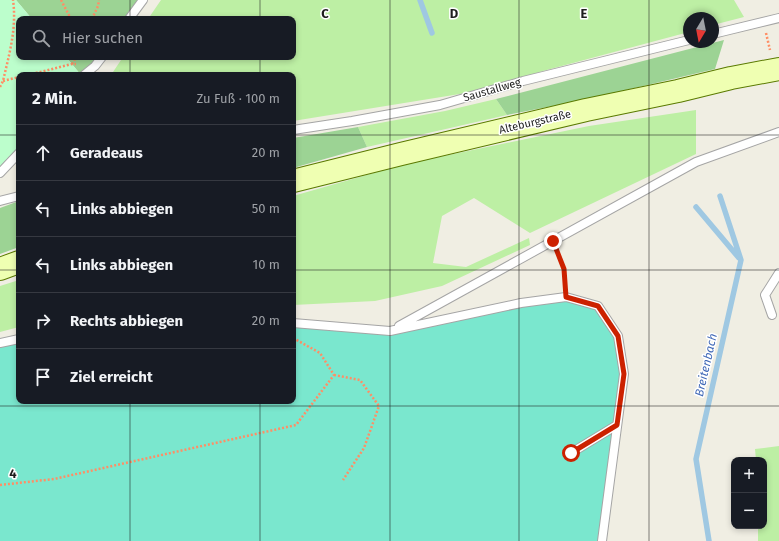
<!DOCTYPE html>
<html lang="de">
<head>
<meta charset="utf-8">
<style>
  body { margin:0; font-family:"Fira Sans",sans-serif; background:#242831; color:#f1f3f6 }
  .controls { position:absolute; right:12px; bottom:12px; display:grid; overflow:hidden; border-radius:8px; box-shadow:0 2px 6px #0003 }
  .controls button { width:36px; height:36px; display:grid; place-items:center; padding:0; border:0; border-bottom:1px solid #363941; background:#171b24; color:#f1f3f6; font:20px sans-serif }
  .compass { position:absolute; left:683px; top:12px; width:36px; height:36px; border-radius:50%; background:#171b24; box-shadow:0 2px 6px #0003; rotate:190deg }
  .stop { position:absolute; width:12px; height:12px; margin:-9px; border:3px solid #cc2100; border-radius:50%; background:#fff }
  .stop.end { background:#cc2100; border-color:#fff; box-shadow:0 1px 4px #0008 }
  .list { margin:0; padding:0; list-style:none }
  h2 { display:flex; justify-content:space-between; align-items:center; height:52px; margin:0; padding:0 16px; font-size:17px }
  h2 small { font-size:13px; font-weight:400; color:#9ea1a6 }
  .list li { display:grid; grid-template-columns:26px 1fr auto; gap:12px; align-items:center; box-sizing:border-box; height:56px; padding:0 16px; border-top:1px solid #363941 }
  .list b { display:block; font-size:15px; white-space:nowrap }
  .list em { font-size:13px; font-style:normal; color:#9ea1a6 }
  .icon { flex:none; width:22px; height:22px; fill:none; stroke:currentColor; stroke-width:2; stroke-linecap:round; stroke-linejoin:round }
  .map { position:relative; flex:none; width:779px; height:541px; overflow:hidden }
  .search { position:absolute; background:#171b24; box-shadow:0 2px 6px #0003; left:16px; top:16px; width:280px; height:44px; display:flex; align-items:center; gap:10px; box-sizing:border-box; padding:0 14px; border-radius:8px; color:#9ea1a6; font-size:15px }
  .panel { position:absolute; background:#171b24; box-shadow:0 2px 6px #0003; left:16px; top:72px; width:280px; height:332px; border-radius:8px }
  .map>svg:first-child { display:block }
  .grass { fill:#bdefa4 }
  .forest { fill:#9cd394 }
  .park { fill:#bcfecc }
  .pitch { fill:#7ae7ce }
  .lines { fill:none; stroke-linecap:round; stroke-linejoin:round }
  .stream { stroke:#9fc8e2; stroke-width:5.5 }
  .service-casing { stroke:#a5a5a5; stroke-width:10 }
  .secondary-casing { stroke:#5a7a00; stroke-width:24 }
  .path { stroke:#ff8e65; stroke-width:2.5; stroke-dasharray:2 2; stroke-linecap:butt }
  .service { stroke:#fff; stroke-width:8 }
  .secondary { stroke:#efffb2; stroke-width:22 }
  .route { stroke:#cc2100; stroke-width:5 }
  .grid { fill:none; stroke:#1e1e1e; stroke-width:1; stroke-opacity:0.55 }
  .labels { text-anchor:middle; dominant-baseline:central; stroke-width:3; stroke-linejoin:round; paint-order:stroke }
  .street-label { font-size:11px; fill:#1e1e1e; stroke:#fff }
  .water-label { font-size:12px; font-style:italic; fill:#4169b7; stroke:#fff }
  .grid-label { font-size:13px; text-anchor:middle; font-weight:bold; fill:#1e1e1e; stroke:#fff; stroke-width:3; stroke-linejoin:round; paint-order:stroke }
</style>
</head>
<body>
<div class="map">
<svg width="779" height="541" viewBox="0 0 779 541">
  <rect width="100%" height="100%" fill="#f0eee3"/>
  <!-- grass -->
  <path class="grass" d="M161 0H734L744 17 713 25V18H689V32L543 71 524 77 466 93 293 121V75H111L123 57H293V19H148Z
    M496 99 507 115 367 147 358 127 445 111Z
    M696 110V154L530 233 474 198 442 216 433 263 466 267 529 238 530 245 442 286 375 301 293 305V196L405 164 589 126Z
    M19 280V327L0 332V286Z
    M779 446V541H758V526H764V460H756L755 449Z"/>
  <!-- forest -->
  <path class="forest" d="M16 0H143L130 19H32Z
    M724 40 715 69 588 99 507 115 496 99Z
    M66 57H102L81 75Z
    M358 127 367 147 293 168V138Z
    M19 201V247L0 254V208Z"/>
  <!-- park -->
  <path class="park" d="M0 0H16L32 19H19V57H66L81 75H19V148L0 167Z"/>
  <!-- pitch -->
  <path class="pitch" d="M566 297 598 306 618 336 624 374 602 541H0V343L19 339V401H293V323L390 331Z"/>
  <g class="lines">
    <!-- stream -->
    <path class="stream" d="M420 0 432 33
      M696 207 739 258
      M709 541 696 459 741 260 720 196"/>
    <defs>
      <path id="service" d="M129 19 143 0
        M713 34 779 18
        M84 75 95 66 102 57
        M293 130 352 121 440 105 523 81 689 40
        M0 173 19 153
        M0 201 19 196
        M772 315 765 295 779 273
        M293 323 390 331 521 303 566 297 598 306 618 336 624 374 602 541
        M399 326 696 162 779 132
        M0 343 19 339
        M571 453 617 425"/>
      <path id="secondary" d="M293 181 401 154 586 110 678 91 731 78 779 69
        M0 269 19 262"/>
    </defs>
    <!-- service casing -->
    <use href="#service" class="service-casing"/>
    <!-- secondary casing -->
    <use href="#secondary" class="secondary-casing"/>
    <!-- path -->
    <path class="path" d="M61 0 71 19
      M92 19 98 6 99 0
      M766 33 770 50
      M72 64 76 57
      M28 75 72 64H76
      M3 81 19 77
      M0 87 3 81C9 55 17 28 13 0
      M558 253 564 269 565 284
      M334 375 360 380 379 406 364 448 343 480
      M0 485 54 479 296 425 334 375 320 353 293 338"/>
    <!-- service -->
    <use href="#service" class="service"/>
    <!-- secondary -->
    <use href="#secondary" class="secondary"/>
  </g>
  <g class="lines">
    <!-- route -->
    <path class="route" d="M553 241 564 269 566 297 598 306 618 336 624 374 617 425 571 453"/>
  </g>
  <!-- grid -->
  <path class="grid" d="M130 0V19M260 0V19M390 0V541M519 0V541M649 0V541M130 57V75M260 57V75M0 135H19M293 135H779M0 270H19M293 270H779M130 401V541M260 401V541M0 406H779"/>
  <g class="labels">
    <!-- street labels -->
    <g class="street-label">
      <text transform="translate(492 90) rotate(-16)">Saustallweg</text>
      <text transform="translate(535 122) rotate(-13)">Alteburgstraße</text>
    </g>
    <!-- water labels -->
    <g class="water-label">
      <text transform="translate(706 365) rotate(-77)">Breitenbach</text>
    </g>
  </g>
  <g class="grid-label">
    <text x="325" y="18">C</text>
    <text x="454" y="18">D</text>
    <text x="584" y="18">E</text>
    <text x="13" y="478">4</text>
  </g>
</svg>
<div class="controls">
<button>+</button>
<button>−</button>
</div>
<svg class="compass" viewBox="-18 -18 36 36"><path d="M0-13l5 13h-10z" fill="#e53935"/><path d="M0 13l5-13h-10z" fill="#9ea1a6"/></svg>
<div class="stop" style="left:571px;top:453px"></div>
<div class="stop end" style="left:553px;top:241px"></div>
<div class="search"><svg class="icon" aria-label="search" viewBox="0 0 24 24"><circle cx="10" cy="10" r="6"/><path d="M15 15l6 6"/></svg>Hier suchen</div>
<section class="panel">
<h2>2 Min.<small>Zu Fuß · 100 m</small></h2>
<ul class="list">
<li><svg class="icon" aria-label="ahead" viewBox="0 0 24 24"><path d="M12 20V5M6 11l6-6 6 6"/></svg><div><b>Geradeaus</b></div><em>20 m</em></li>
<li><svg class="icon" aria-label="left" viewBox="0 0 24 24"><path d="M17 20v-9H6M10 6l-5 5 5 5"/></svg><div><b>Links abbiegen</b></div><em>50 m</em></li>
<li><svg class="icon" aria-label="left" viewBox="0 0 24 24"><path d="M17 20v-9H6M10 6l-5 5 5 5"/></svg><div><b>Links abbiegen</b></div><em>10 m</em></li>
<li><svg class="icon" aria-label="right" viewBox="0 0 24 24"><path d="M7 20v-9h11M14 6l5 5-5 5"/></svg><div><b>Rechts abbiegen</b></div><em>20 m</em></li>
<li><svg class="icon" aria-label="arrive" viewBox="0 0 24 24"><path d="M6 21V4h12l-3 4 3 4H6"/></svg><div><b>Ziel erreicht</b></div></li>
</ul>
</section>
</div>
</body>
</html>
